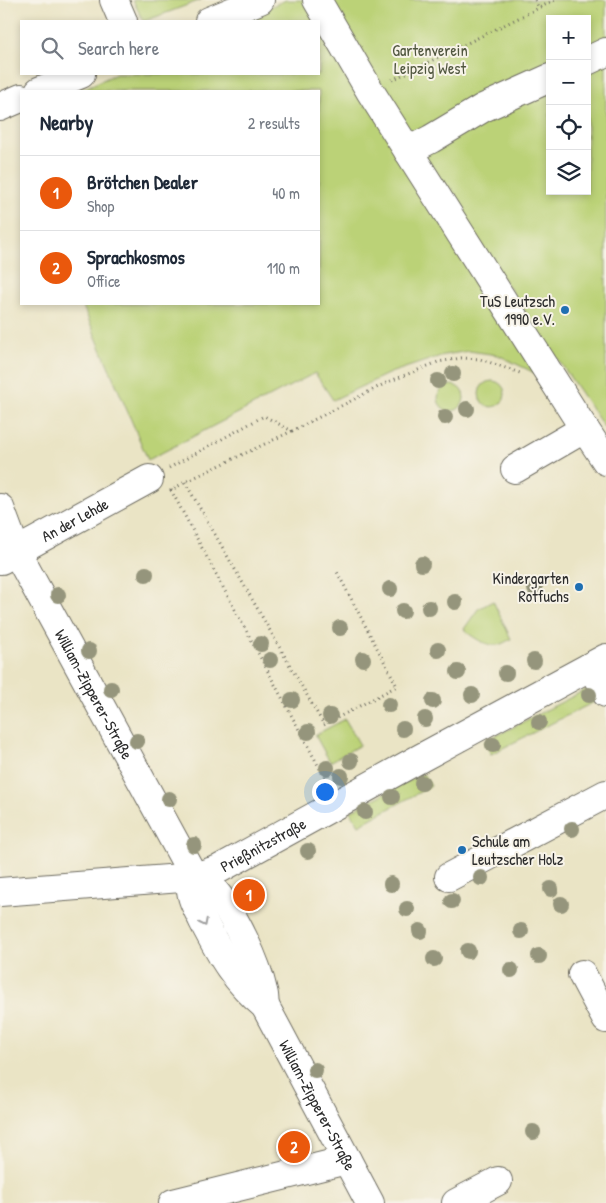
<!DOCTYPE html>
<html lang="en">
<head>
<meta charset="utf-8">
<style>
  body { margin:0; font-family:"Patrick Hand",sans-serif; background:#f2f2f3; color:#1f2937 }
  .controls { position:absolute; right:15px; top:15px; display:grid; overflow:hidden; border-radius:0px; box-shadow:0 2px 8px #0003 }
  .controls button { width:45px; height:45px; display:grid; place-items:center; padding:0; border:0; border-bottom:1px solid #e0e1e3; background:#fff; color:#1f2937; font:25px sans-serif }
  .you { position:absolute; left:324px; top:791px; width:18px; height:18px; margin:-12px; border:4px solid #fff; border-radius:50%; background:#1a73e8; box-shadow:0 0 0 8px #1a73e833 }
  .badge { display:grid; place-items:center; width:32px; height:32px; border-radius:50%; background:#ea580c; color:#fff; font-size:16px; font-weight:700 }
  .pin { position:absolute; translate:-50% -50%; border:2px solid #fff; box-shadow:0 1px 5px #0006 }
  .list { margin:0; padding:0; list-style:none }
  h2 { display:flex; justify-content:space-between; align-items:center; height:65px; margin:0; padding:0 20px; font-size:21px }
  h2 small { font-size:16px; font-weight:400; color:#747a83 }
  .list li { display:grid; grid-template-columns:32px 1fr auto; gap:15px; align-items:center; box-sizing:border-box; height:75px; padding:0 20px; border-top:1px solid #e0e1e3 }
  .list b { display:block; font-size:19px; white-space:nowrap }
  .list p { margin:0; font-size:16px; white-space:nowrap; color:#747a83 }
  .list em { font-size:16px; font-style:normal; color:#747a83 }
  .icon { flex:none; width:28px; height:28px; fill:none; stroke:currentColor; stroke-width:2; stroke-linecap:round; stroke-linejoin:round }
  .map { position:relative; flex:none; width:606px; height:1203px; overflow:hidden }
  .search { position:absolute; background:#fff; box-shadow:0 2px 8px #0003; left:20px; top:20px; width:300px; height:55px; display:flex; align-items:center; gap:12px; box-sizing:border-box; padding:0 18px; border-radius:0px; color:#747a83; font-size:19px }
  .panel { position:absolute; background:#fff; box-shadow:0 2px 8px #0003; left:20px; top:90px; width:300px; height:215px; border-radius:0px }
  .map>svg:first-child { display:block }
  .green { fill:#bbd277; stroke:#737e51; fill-rule:evenodd }
  .lines { fill:none; stroke-linecap:round; stroke-linejoin:round }
  .minor-casing { stroke:#6e6c61; stroke-width:30 }
  .path { stroke:#6e6c61; stroke-width:3; stroke-dasharray:1 4; stroke-linecap:butt }
  .minor { stroke:#fff; stroke-width:28 }
  .tree { fill:#95957b }
  .oneway { stroke:#a0a0a0 }
  .poi-dot { fill:#1f6fb2; stroke:#f7f3e8; stroke-width:2 }
  .labels { text-anchor:middle; dominant-baseline:central; stroke-width:4; stroke-linejoin:round; paint-order:stroke }
  .park-label { font-size:16px; fill:#4f553e; stroke:#f7f3e8 }
  .poi-label { font-size:16px; fill:#2b2b2b; stroke:#f7f3e8; text-anchor:end }
  .street-label { font-size:16px; fill:#2b2b2b; stroke:#f7f3e8 }
</style>
</head>
<body>
<div class="map">
<svg width="606" height="1203" viewBox="0 0 606 1203">
  <rect width="100%" height="100%" fill="#f7f3e8"/>
  <filter id="ink" filterUnits="userSpaceOnUse"><feTurbulence type="fractalNoise" baseFrequency=".02" numOctaves="2"/><feDisplacementMap in="SourceGraphic" scale="10" xChannelSelector="R" yChannelSelector="G"/><feConvolveMatrix kernelMatrix="1 2 1 2 8 2 1 2 1" color-interpolation-filters="sRGB"/></filter>
  <filter id="wash" filterUnits="userSpaceOnUse"><feTurbulence type="fractalNoise" baseFrequency=".0096" numOctaves="4" result="noise"/><feDisplacementMap in="SourceGraphic" scale="20" xChannelSelector="R" yChannelSelector="G"/><feGaussianBlur stdDeviation="1.12" result="paint"/><feColorMatrix in="noise" values="0 0 0 0 0 0 0 0 0 0 0 0 0 0 0 0 0 1.4 0 .05"/><feComposite in="paint" operator="in"/></filter>
  <g filter="url(#wash)">
    <rect width="100%" height="100%" fill="#eae4c5"/>
    <!-- green -->
    <path class="green" d="M133 0H201L145 21H143Z
      M286 0H304L309 2 395 148 547 379 498 355 469 351 444 355 390 373 333 400 315 373 148 460 82 304H319V91H78L116 74H319V21H237Z
      M329 0H606V430L405 134ZM550 19H587V191H550Z
      M479 394a13 13 0 1 1 26 0a13 13 0 1 1-26 0Z
      M438 398a13 13 0 1 1 26 0a13 13 0 1 1-26 0Z
      M493 601 511 639C507 641 501 645 496 645 488 647 468 635 464 629L478 609Z
      M591 687 598 700 491 754 484 742Z
      M345 719 360 745 330 762 315 735Z
      M423 774 431 786 359 825 350 811Z"/>
  </g>
  <g filter="url(#ink)">
    <g class="lines">
      <defs>
        <g id="minor">
          <path d="M114 0 123 21"/>
          <path d="M317 0 370 91 578 419 606 461"/>
          <path d="M209 21 260 0"/>
          <path d="M587 61 606 52"/>
          <path d="M39 91 81 74"/>
          <path d="M0 107 21 98"/>
          <path d="M408 151 431 139 483 108 550 78"/>
          <path d="M515 469 584 429"/>
          <path id="s1" d="M0 508 16 551 194 877C202 882 209 886 216 893 234 914 257 963 263 991 265 996 264 1001 265 1006"/>
          <path id="s2" d="M1 560 149 479"/>
          <path d="M591 666 606 693"/>
          <path id="s3" d="M194 877C193 881 191 885 191 889 191 899 199 912 203 921 221 956 235 981 265 1006L370 1203"/>
          <path d="M449 877 606 794"/>
          <path id="s4" d="M0 892 194 877 219 869 417 760 606 658"/>
          <path d="M582 974 606 1019"/>
          <path d="M173 1203 347 1160"/>
          <path d="M456 1203 498 1181"/>
        </g>
      </defs>
      <!-- minor casing -->
      <use href="#minor" class="minor-casing"/>
      <!-- path -->
      <path class="path" d="M535 0 538 7
        M392 80 555 0
        M169 468 264 416 292 431 388 382 438 362 461 358 480 359 520 373
        M185 482 324 725 397 686 336 570
        M171 490 327 782
        M170 491 185 482 292 431"/>
      <!-- minor -->
      <use href="#minor" class="minor"/>
    </g>
    <!-- trees -->
    <g class="tree">
      <circle cx="453" cy="374" r="8"/>
      <circle cx="438" cy="381" r="8"/>
      <circle cx="467" cy="409" r="8"/>
      <circle cx="445" cy="417" r="8"/>
      <circle cx="422" cy="564" r="8"/>
      <circle cx="146" cy="574" r="8"/>
      <circle cx="390" cy="589" r="8"/>
      <circle cx="535" cy="589" r="8"/>
      <circle cx="58" cy="595" r="8"/>
      <circle cx="455" cy="602" r="8"/>
      <circle cx="429" cy="608" r="8"/>
      <circle cx="403" cy="611" r="8"/>
      <circle cx="340" cy="628" r="8"/>
      <circle cx="261" cy="644" r="8"/>
      <circle cx="438" cy="650" r="8"/>
      <circle cx="89" cy="651" r="8"/>
      <circle cx="363" cy="659" r="8"/>
      <circle cx="270" cy="660" r="8"/>
      <circle cx="534" cy="661" r="8"/>
      <circle cx="458" cy="672" r="8"/>
      <circle cx="506" cy="673" r="8"/>
      <circle cx="111" cy="689" r="8"/>
      <circle cx="472" cy="695" r="8"/>
      <circle cx="589" cy="695" r="8"/>
      <circle cx="292" cy="700" r="8"/>
      <circle cx="433" cy="701" r="8"/>
      <circle cx="389" cy="705" r="8"/>
      <circle cx="330" cy="716" r="8"/>
      <circle cx="425" cy="719" r="8"/>
      <circle cx="539" cy="722" r="8"/>
      <circle cx="403" cy="729" r="8"/>
      <circle cx="308" cy="732" r="8"/>
      <circle cx="137" cy="741" r="8"/>
      <circle cx="493" cy="745" r="8"/>
      <circle cx="351" cy="761" r="8"/>
      <circle cx="327" cy="768" r="8"/>
      <circle cx="341" cy="776" r="8"/>
      <circle cx="422" cy="783" r="8"/>
      <circle cx="392" cy="797" r="8"/>
      <circle cx="169" cy="799" r="8"/>
      <circle cx="365" cy="812" r="8"/>
      <circle cx="572" cy="829" r="8"/>
      <circle cx="194" cy="845" r="8"/>
      <circle cx="308" cy="851" r="8"/>
      <circle cx="481" cy="878" r="8"/>
      <circle cx="391" cy="884" r="8"/>
      <circle cx="551" cy="889" r="8"/>
      <circle cx="452" cy="901" r="8"/>
      <circle cx="561" cy="904" r="8"/>
      <circle cx="407" cy="909" r="8"/>
      <circle cx="420" cy="931" r="8"/>
      <circle cx="521" cy="931" r="8"/>
      <circle cx="468" cy="951" r="8"/>
      <circle cx="539" cy="956" r="8"/>
      <circle cx="434" cy="959" r="8"/>
      <circle cx="511" cy="970" r="8"/>
      <circle cx="315" cy="1070" r="8"/>
      <circle cx="533" cy="1132" r="8"/>
    </g>
    <!-- one-way arrows -->
    <defs><path id="oneway-chevron" d="M-2-3.5L2.5 0L-2 3.5" fill="none" stroke-width="1.6" stroke-linecap="round" stroke-linejoin="round" transform="scale(1.25)"/></defs>
    <use class="oneway" href="#oneway-chevron" transform="translate(204 923) rotate(63)"/>
  </g>
  <!-- markers -->
  <g class="poi-dot">
    <circle cx="565" cy="310" r="5"/>
    <circle cx="579" cy="587" r="5"/>
    <circle cx="462" cy="850" r="5"/>
  </g>
  <g class="labels">
    <!-- park labels -->
    <g class="park-label">
      <text x="430" y="50">Gartenverein<tspan x="430" dy="18">Leipzig West</tspan></text>
    </g>
    <!-- poi labels -->
    <g class="poi-label">
      <text x="555" y="301">TuS Leutzsch<tspan x="555" dy="18">1990 e.V.</tspan></text>
      <text x="569" y="578">Kindergarten<tspan x="569" dy="18">Rotfuchs</tspan></text>
      <text x="472" y="841" text-anchor="start">Schule am<tspan x="472" dy="18">Leutzscher Holz</tspan></text>
    </g>
    <!-- street labels -->
    <g class="street-label">
      <text stroke="none"><textPath href="#s2" startOffset="84">An der Lehde</textPath></text>
      <text stroke="none"><textPath href="#s1" startOffset="209">William-Zipperer-Straße</textPath></text>
      <text stroke="none"><textPath href="#s4" startOffset="271">Prießnitzstraße</textPath></text>
      <text stroke="none"><textPath href="#s3" startOffset="265">William-Zipperer-Straße</textPath></text>
    </g>
  </g>
</svg>
<div class="controls">
<button>+</button>
<button>−</button>
<button><svg class="icon" aria-label="locate" viewBox="0 0 24 24"><circle cx="12" cy="12" r="6"/><path d="M12 2v4M12 18v4M2 12h4M18 12h4"/></svg></button>
<button><svg class="icon" aria-label="layers" viewBox="0 0 24 24"><path d="M12 4l9 5-9 5-9-5zM3 14l9 5 9-5"/></svg></button>
</div>
<div class="you"></div>
<div class="pin badge" style="left:249px;top:895px">1</div>
<div class="pin badge" style="left:294px;top:1147px">2</div>
<div class="search"><svg class="icon" aria-label="search" viewBox="0 0 24 24"><circle cx="10" cy="10" r="6"/><path d="M15 15l6 6"/></svg>Search here</div>
<section class="panel">
<h2>Nearby<small>2 results</small></h2>
<ul class="list">
<li><span class="badge">1</span><div><b>Brötchen Dealer</b><p>Shop</p></div><em>40 m</em></li>
<li><span class="badge">2</span><div><b>Sprachkosmos</b><p>Office</p></div><em>110 m</em></li>
</ul>
</section>
</div>
</body>
</html>
